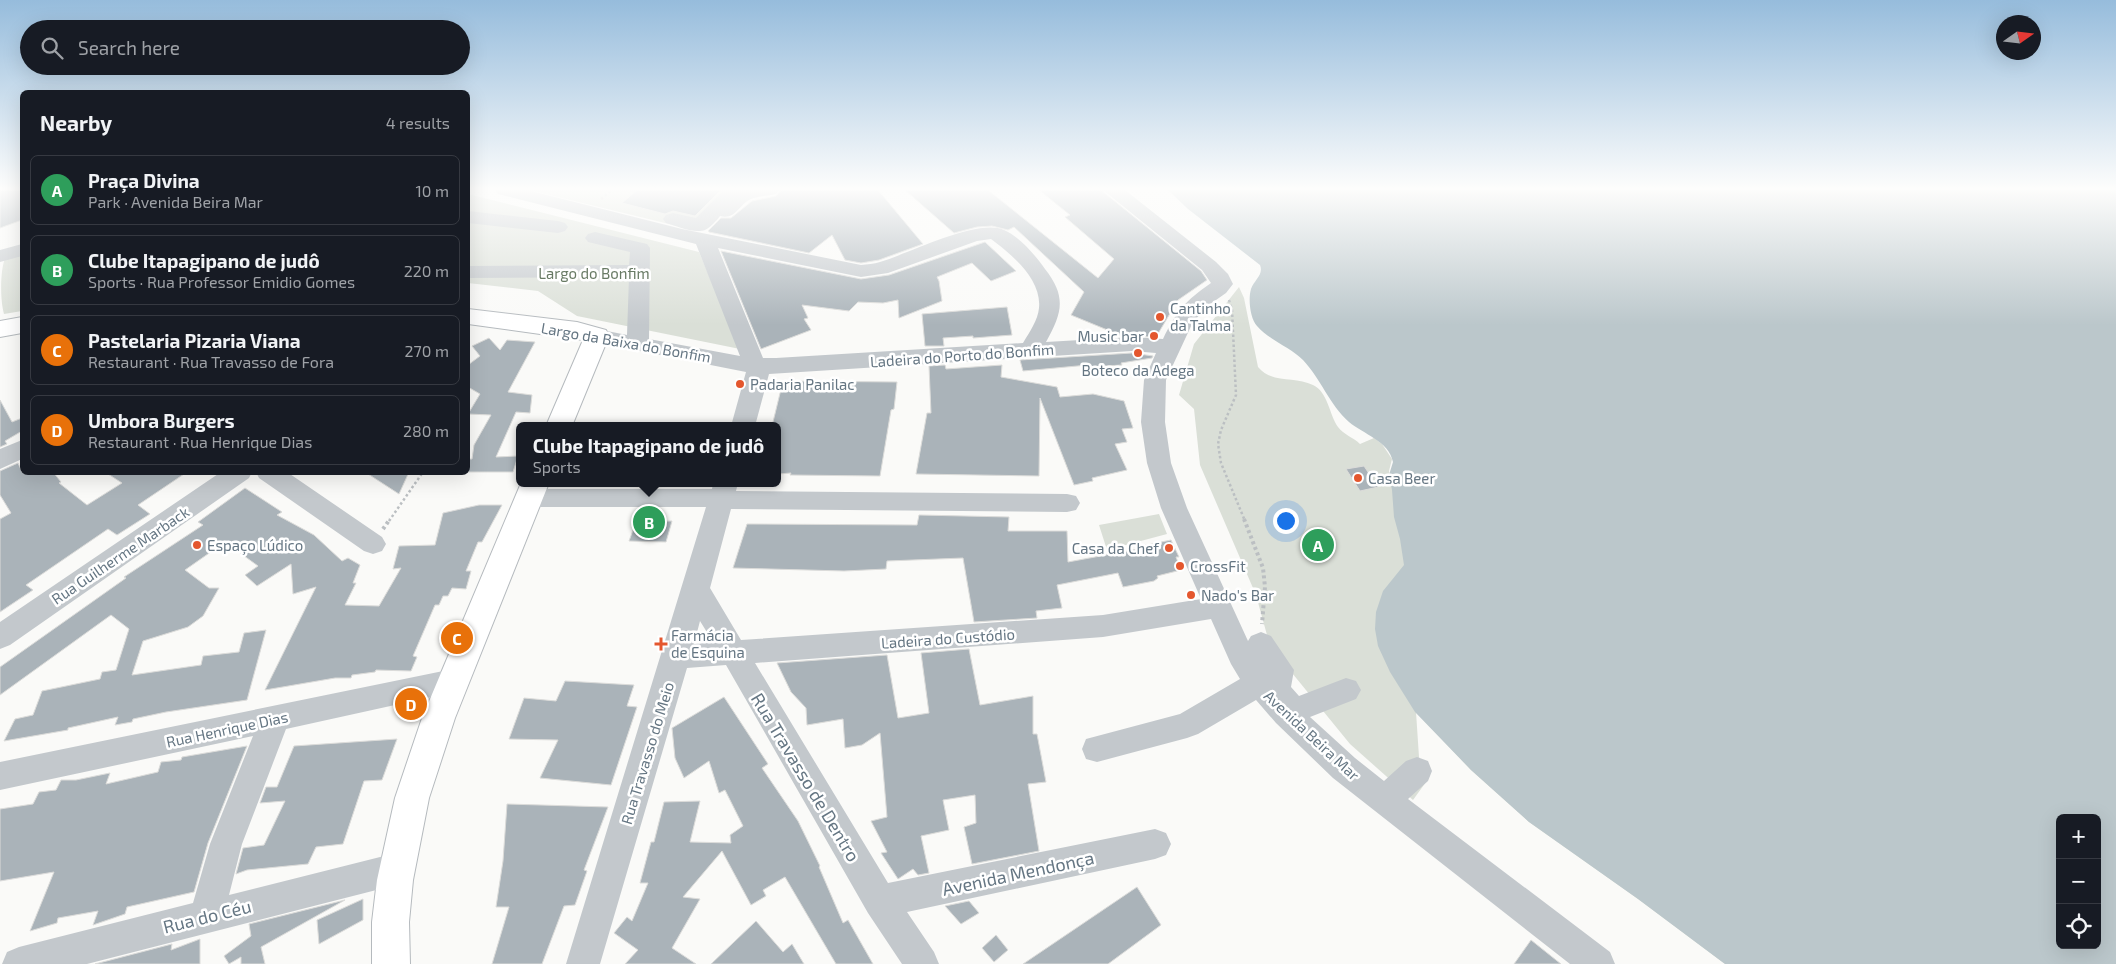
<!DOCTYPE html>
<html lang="en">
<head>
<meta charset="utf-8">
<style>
  body { margin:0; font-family:"Exo 2",sans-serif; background:#20242c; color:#f1f3f6 }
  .controls { position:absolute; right:15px; bottom:15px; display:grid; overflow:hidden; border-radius:8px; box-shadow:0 5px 20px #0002 }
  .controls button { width:45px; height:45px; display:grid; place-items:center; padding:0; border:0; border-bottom:1px solid #363941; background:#171b24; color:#f1f3f6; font:25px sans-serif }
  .compass { position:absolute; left:1996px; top:15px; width:45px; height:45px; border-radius:50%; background:#171b24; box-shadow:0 5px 20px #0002; rotate:76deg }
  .you { position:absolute; left:1285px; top:520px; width:18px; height:18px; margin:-12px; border:4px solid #fff; border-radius:50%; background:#1a73e8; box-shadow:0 0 0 8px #1a73e833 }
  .badge { display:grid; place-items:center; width:32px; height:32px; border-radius:50%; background:#db2777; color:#fff; font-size:16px; font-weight:700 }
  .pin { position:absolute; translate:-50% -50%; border:2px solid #fff; box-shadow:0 1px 5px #0006 }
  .popup { position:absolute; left:516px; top:422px; width:265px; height:65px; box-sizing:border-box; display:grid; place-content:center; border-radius:8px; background:#171b24; filter:drop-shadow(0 1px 4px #0005); font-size:16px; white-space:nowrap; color:#9ea1a6 }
  .popup b { font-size:19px; color:#f1f3f6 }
  .popup::after { content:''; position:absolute; left:50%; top:100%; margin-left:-10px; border:10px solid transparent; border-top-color:#171b24 }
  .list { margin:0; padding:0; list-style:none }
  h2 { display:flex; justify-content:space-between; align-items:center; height:65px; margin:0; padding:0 20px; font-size:21px }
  h2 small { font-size:16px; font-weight:400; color:#9ea1a6 }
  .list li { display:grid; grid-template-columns:32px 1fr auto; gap:15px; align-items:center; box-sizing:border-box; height:70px; margin:0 10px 10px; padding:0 10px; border:1px solid #363941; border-radius:8px }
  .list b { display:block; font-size:19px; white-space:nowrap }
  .list p { margin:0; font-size:16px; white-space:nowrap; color:#9ea1a6 }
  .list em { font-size:16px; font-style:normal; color:#9ea1a6 }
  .icon { flex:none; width:28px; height:28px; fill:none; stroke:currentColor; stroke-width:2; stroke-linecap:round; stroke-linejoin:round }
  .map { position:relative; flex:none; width:2116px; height:964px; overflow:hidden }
  .search { position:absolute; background:#171b24; box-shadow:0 5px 20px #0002; left:20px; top:20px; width:450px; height:55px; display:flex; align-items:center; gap:12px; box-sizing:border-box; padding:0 18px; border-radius:28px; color:#9ea1a6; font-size:19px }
  .panel { position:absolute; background:#171b24; box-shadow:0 5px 20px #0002; left:20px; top:90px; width:450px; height:385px; border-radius:8px }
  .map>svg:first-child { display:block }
  .green { fill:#dadfd7 }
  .water { fill:#bbc7cb; fill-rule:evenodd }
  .building { fill:#aab3b9; stroke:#dcdcda }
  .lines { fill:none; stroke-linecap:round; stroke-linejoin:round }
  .major-casing { stroke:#b5babe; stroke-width:2 }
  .path-far1 { stroke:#bbbfc2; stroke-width:2.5; stroke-dasharray:2.5 2.5; stroke-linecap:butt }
  .path { stroke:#bbbfc2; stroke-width:4; stroke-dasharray:3 3; stroke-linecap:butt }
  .minor { fill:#c3c8cc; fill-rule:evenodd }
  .major { fill:#fff; fill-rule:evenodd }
  .poi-dot { fill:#e4572e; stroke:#fff; stroke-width:2 }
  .labels { text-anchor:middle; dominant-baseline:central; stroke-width:5; stroke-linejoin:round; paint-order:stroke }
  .park-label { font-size:15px; fill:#687a64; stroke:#fff }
  .poi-label { font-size:15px; fill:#657683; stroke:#fff; text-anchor:start }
  .street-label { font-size:15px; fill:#657683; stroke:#fff }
  .near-street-label { font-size:18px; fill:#657683; stroke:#fff }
</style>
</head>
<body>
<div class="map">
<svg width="2116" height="964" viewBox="0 0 2116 964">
  <rect width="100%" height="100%" fill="#fafaf8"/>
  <!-- green -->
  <path class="green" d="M529 190H729L734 195 698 231Z
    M468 194 699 252 740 349 577 316 538 291 468 283Z
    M22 253V311L4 314C0 299 0 272 5 258Z
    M1239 287 1244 298 1258 367C1272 384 1295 376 1313 385 1328 392 1329 414 1338 427 1344 435 1353 437 1360 444L1374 438 1382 444 1392 459 1389 471 1391 481 1725 964 1638 899 1529 822 1471 770 1416 712 1419 757 1426 782 1413 800 1350 744 1270 646 1256 595 1200 465 1194 409 1179 395 1194 344Z
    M1159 514 1167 534 1107 550 1099 525Z"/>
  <!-- water -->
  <path class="water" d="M1168 190H2116V964H1725L1638 899 1529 822 1471 770 1415 712 1390 672 1378 646 1375 629 1376 612 1383 591 1404 565 1400 539 1394 517 1392 490 1389 475 1393 462C1389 441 1363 434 1349 422 1329 404 1321 379 1303 360 1290 347 1269 340 1257 326 1250 318 1248 299 1251 289 1254 280 1264 275 1260 265L1188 209ZM2060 818H2097V945H2060Z"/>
  <!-- building -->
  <path class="building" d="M0 190H22V220L0 228Z
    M637 190H721L695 216 673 211 665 214 622 203Z
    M781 190H878L923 244 879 260 861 263 845 260 832 235 809 253 709 232 708 231 721 218H731L752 201 776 196Z
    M905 190H988L1098 278 1114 259 1065 217 1070 215 1039 190H1101L1201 271 1207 280 1178 300 1156 337 1122 336 1071 315 1084 292 1014 227 1008 230 992 226 977 227 954 233Z
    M985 242 1016 271 991 281 972 263 937 277 939 281 942 301 899 318 898 300 883 303 858 302 849 311 802 305 808 318 804 319 811 330 761 349 721 251 861 279 889 275Z
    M1007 307 1012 335 973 338V336L943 338 944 346H925L922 314Z
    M489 338 500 350 507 340 535 342 508 392 532 395 530 413 516 412 496 457 518 456 513 472H468V459H472L474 445 491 415 468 414 480 394 468 387V365L480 356 472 346Z
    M1132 353 1153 356 1152 358 1121 363 1122 365 1088 367V365L1023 371 1020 360Z
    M945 365 946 369 1002 365 1001 377 1057 387 1060 397 1093 394 1124 401 1133 428 1122 429 1127 442 1115 444 1127 470 1092 478 1093 481 1074 485 1040 398 1039 476 916 474 927 413H931L929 366Z
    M783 381 897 382 894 409 891 410 880 476 790 475 791 473 778 474V426H772Z
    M0 400 12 422 22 418V431L5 441 7 444 0 447Z
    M18 463 22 472H53L61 482 59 483 87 505 122 483 105 472H187L138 505 150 514 117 535 108 529 26 585 33 590 0 612V519L11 513 0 495V471Z
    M1364 466 1378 487 1360 491 1346 469Z
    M365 472H409L399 494Z
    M245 488 282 512 277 515 314 535 342 561 348 558 360 565 353 583H356L345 605 379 606 401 568 393 569 399 546 435 545 443 513 479 505H502L482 542H478L466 571H471L466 589 452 588 448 596H443L439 605H435L413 656 417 657 411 671 376 670 375 672 352 675 351 678H335L265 690 316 587 293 594 291 564 257 586 245 575 258 566 225 542 185 570 209 588H219L203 616 188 627 143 641 132 675 201 665 203 656 239 652 244 633 266 630 247 700 166 712 133 719 132 722 115 725 118 717 68 728V730L4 741 15 719 33 715 42 691 100 679 102 672 116 670 129 629 111 615 0 695V667L126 578 124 577 203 525 198 522Z
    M919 515 1009 517 1008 531H1067L1068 562 1138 549 1137 547 1171 540 1179 557H1176L1181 570 1157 576 1158 578 1154 581 1123 587 1118 573 1057 585 1062 608 1036 611 1037 618 974 622 963 558 887 561 886 569 844 571 733 568 747 524 917 525Z
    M672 521 666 542 629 541 636 522Z
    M969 649 980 705 1033 696V734H1037L1046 782 1028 784 1039 851 972 864 964 827 976 823 975 795 943 800 949 830 921 836 929 873 918 875 913 869 898 879 881 853 887 852 871 821 887 817 880 733 862 745 845 748 843 719 807 725 806 708 791 692 777 663 887 655 898 718 929 713 921 653Z
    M565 681 634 685 627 706 637 707 611 785 540 778 558 740 509 739 524 698 556 701Z
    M724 697 768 764 762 768 798 821 820 866 819 867 843 923 848 920 873 964H836L785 877 763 890 766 896 751 905 722 851 683 897 700 899 672 948 696 964H625L638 950 614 933 627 917 632 921 648 883H640L651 842H654L664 802 700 801 690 842 731 843 730 835 743 826 725 790 719 793 709 761 684 778 675 758 672 728Z
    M397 739 382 780 364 781 343 844 316 847 308 864 247 870 236 874 243 848 264 845 285 801 260 803 266 787H277L294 746Z
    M247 746 208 843 194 892 127 907 125 914 93 925 98 911 58 918 57 923 30 931 54 872 0 881V809L33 804 39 792 56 790 61 780H76L110 773 106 784 158 772 161 762 181 760 182 757Z
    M507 804 608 807 584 870 587 871 575 905 564 906 542 964H492L509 907H496L503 861Z
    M1137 887 1161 925 1108 964H1023Z
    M363 899V920L319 944 317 920Z
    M345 900 261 947 265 964H241V957L229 964 224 956 251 936 249 924Z
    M969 901 979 913 961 924 945 906Z
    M756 921 783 952 792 944 804 964H711Z
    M996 935 1008 950 994 962 982 948Z
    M200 939V964H95L172 944 171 950Z
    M1531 940 1561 964H1514Z"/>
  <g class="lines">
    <defs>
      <path id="major" d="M468 309 577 322 606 330 609 336 572 426H546L583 340 468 324Z
        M22 317V333L0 337V321Z
        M521 483H549L455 718 429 798 413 880 409 922 410 964H372V922L377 880 395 798 422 718Z"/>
    </defs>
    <!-- major casing -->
    <use href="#major" class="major-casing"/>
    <!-- path-far1 -->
    <path class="path-far1" d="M601 199 612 190
      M1229 300 1232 310 1236 395 1221 430 1218 444 1221 463 1245 521
      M389 521 423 472"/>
    <!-- path -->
    <path class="path" d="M1244 519 1263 568 1265 587 1262 624
      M383 529 390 519"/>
    <!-- minor -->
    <path class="minor" d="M495 190H527L682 229 861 265C867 264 874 264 880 262 908 254 977 218 1004 230 1020 237 1035 255 1045 269 1067 297 1062 313 1046 342L1132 337 1163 339C1176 312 1186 300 1211 283L1202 270 1103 190H1125L1216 262 1228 274 1233 284 1226 293 1206 307 1192 324 1166 380 1165 422 1171 463 1187 508 1248 641 1251 636 1261 632 1271 636 1294 670 1291 687 1299 696 1346 678 1356 681 1361 690 1356 699 1310 717 1355 758 1384 781 1406 761 1417 757 1428 761 1432 771 1428 781 1408 799 1610 952 1615 964H1570L1333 778 1276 723 1256 700 1198 734 1187 738 1097 762 1086 759 1082 749 1086 739 1180 714 1240 679 1231 664 1211 619 1103 637 755 663 888 883 1155 829 1166 833 1171 844 1166 855 1155 859 907 912 934 952 939 964H902L868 913 726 665 687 668 600 964H566L706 507H528L519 505 515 498 519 491 528 489H712L713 483H738L736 491 1067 494 1076 496 1080 503 1076 510 1067 512 731 509 710 588 741 640 1103 615 1201 599 1161 508 1147 463 1141 422 1144 380 1156 353 1132 351 769 374 755 426H731L746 372 589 341 586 336 589 331 597 329 627 335 629 277 468 278V266L629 265 630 252 588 242 585 238 588 234 595 232 647 244 650 248 649 339 740 356 696 244 498 194ZM991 239C1011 254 1042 279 1039 308 1038 320 1029 333 1023 343L776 358H763L718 248 861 277 888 273 977 241ZM700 621 713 642 694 644Z
      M724 190H779L776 194C768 196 758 196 751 199 738 205 736 220 720 216 716 221 711 227 705 230 695 234 676 226 666 223L663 219 666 215 673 213 696 218Z
      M468 211 558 221 565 223 568 227 565 231 558 233 468 223Z
      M22 244V256L0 262V250Z
      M22 440V459L0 469V449Z
      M221 472H252L249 478 10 645 0 649V622Z
      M256 472H287L382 537 386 544 382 551 373 554 364 551 259 478Z
      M453 669 463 672 467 681 463 690 286 729 242 844 229 895 396 853 408 858 412 869 408 880 396 885 87 964H2L7 952 19 947 193 903 210 844 253 736 0 790V762Z"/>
    <!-- major -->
    <use href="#major" class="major"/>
  </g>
  <!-- sky -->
  <linearGradient id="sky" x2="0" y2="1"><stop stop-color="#96bcdc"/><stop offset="0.58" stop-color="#fdfdfc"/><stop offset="1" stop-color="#fdfdfc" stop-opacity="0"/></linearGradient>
  <rect width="2116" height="325" fill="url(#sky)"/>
  <!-- markers -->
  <g class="poi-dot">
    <circle cx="1160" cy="317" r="5"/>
    <circle cx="1154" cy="336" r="5"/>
    <circle cx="1138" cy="353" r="5"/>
    <circle cx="740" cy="384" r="5"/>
    <circle cx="1358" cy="478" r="5"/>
    <circle cx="197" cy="545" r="5"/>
    <circle cx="1169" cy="548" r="5"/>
    <circle cx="1180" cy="566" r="5"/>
    <circle cx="1191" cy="595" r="5"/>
    <path d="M658.5 636.5h5v5h5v5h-5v5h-5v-5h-5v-5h5z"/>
  </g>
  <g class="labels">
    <!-- park labels -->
    <g class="park-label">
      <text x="594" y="273">Largo do Bonfim</text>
    </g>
    <!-- poi labels -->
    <g class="poi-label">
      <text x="1170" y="308">Cantinho<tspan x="1170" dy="17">da Talma</tspan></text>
      <text x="1144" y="336" text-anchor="end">Music bar</text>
      <text x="1138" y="370" text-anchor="middle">Boteco da Adega</text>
      <text x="750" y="384">Padaria Panilac</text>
      <text x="1368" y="478">Casa Beer</text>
      <text x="207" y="545">Espaço Lúdico</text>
      <text x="1159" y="548" text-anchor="end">Casa da Chef</text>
      <text x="1190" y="566">CrossFit</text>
      <text x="1201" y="595">Nado's Bar</text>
      <text x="671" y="635">Farmácia<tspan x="671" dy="17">de Esquina</tspan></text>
    </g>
    <!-- street labels -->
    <g class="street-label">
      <text transform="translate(626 342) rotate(10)">Largo da Baixa do Bonfim</text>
      <text transform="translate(962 355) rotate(-4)">Ladeira do Porto do Bonfim</text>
      <text transform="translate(120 555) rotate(-34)">Rua Guilherme Marback</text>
      <text transform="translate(948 638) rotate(-4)">Ladeira do Custódio</text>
      <text transform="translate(227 729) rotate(-12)">Rua Henrique Dias</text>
      <text transform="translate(1312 735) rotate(43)">Avenida Beira Mar</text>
      <text transform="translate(647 753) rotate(-73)">Rua Travasso do Meio</text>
    </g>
    <!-- near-street labels -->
    <g class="near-street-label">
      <text transform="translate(806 777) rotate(59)">Rua Travasso de Dentro</text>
      <text transform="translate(1018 873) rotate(-12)">Avenida Mendonça</text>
      <text transform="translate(207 916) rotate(-14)">Rua do Céu</text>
    </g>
  </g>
</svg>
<div class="controls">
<button>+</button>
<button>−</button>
<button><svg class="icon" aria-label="locate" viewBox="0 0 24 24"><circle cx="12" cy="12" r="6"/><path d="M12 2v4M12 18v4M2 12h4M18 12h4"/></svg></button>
</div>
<svg class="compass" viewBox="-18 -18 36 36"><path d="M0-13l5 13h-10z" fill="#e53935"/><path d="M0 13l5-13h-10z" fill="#9ea1a6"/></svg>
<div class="you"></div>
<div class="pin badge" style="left:1318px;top:545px;background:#2e9e5b">A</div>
<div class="pin badge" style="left:649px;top:522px;background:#2e9e5b">B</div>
<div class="popup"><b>Clube Itapagipano de judô</b>Sports</div>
<div class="pin badge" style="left:457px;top:638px;background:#e8710a">C</div>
<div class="pin badge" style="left:411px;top:704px;background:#e8710a">D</div>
<div class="search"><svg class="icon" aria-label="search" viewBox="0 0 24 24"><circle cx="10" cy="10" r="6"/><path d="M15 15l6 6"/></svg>Search here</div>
<section class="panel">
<h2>Nearby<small>4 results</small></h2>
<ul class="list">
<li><span class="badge" style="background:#2e9e5b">A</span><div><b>Praça Divina</b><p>Park · Avenida Beira Mar</p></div><em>10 m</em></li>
<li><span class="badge" style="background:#2e9e5b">B</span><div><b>Clube Itapagipano de judô</b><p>Sports · Rua Professor Emidio Gomes</p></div><em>220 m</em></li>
<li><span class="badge" style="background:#e8710a">C</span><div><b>Pastelaria Pizaria Viana</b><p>Restaurant · Rua Travasso de Fora</p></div><em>270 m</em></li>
<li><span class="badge" style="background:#e8710a">D</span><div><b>Umbora Burgers</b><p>Restaurant · Rua Henrique Dias</p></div><em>280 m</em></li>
</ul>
</section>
</div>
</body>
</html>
